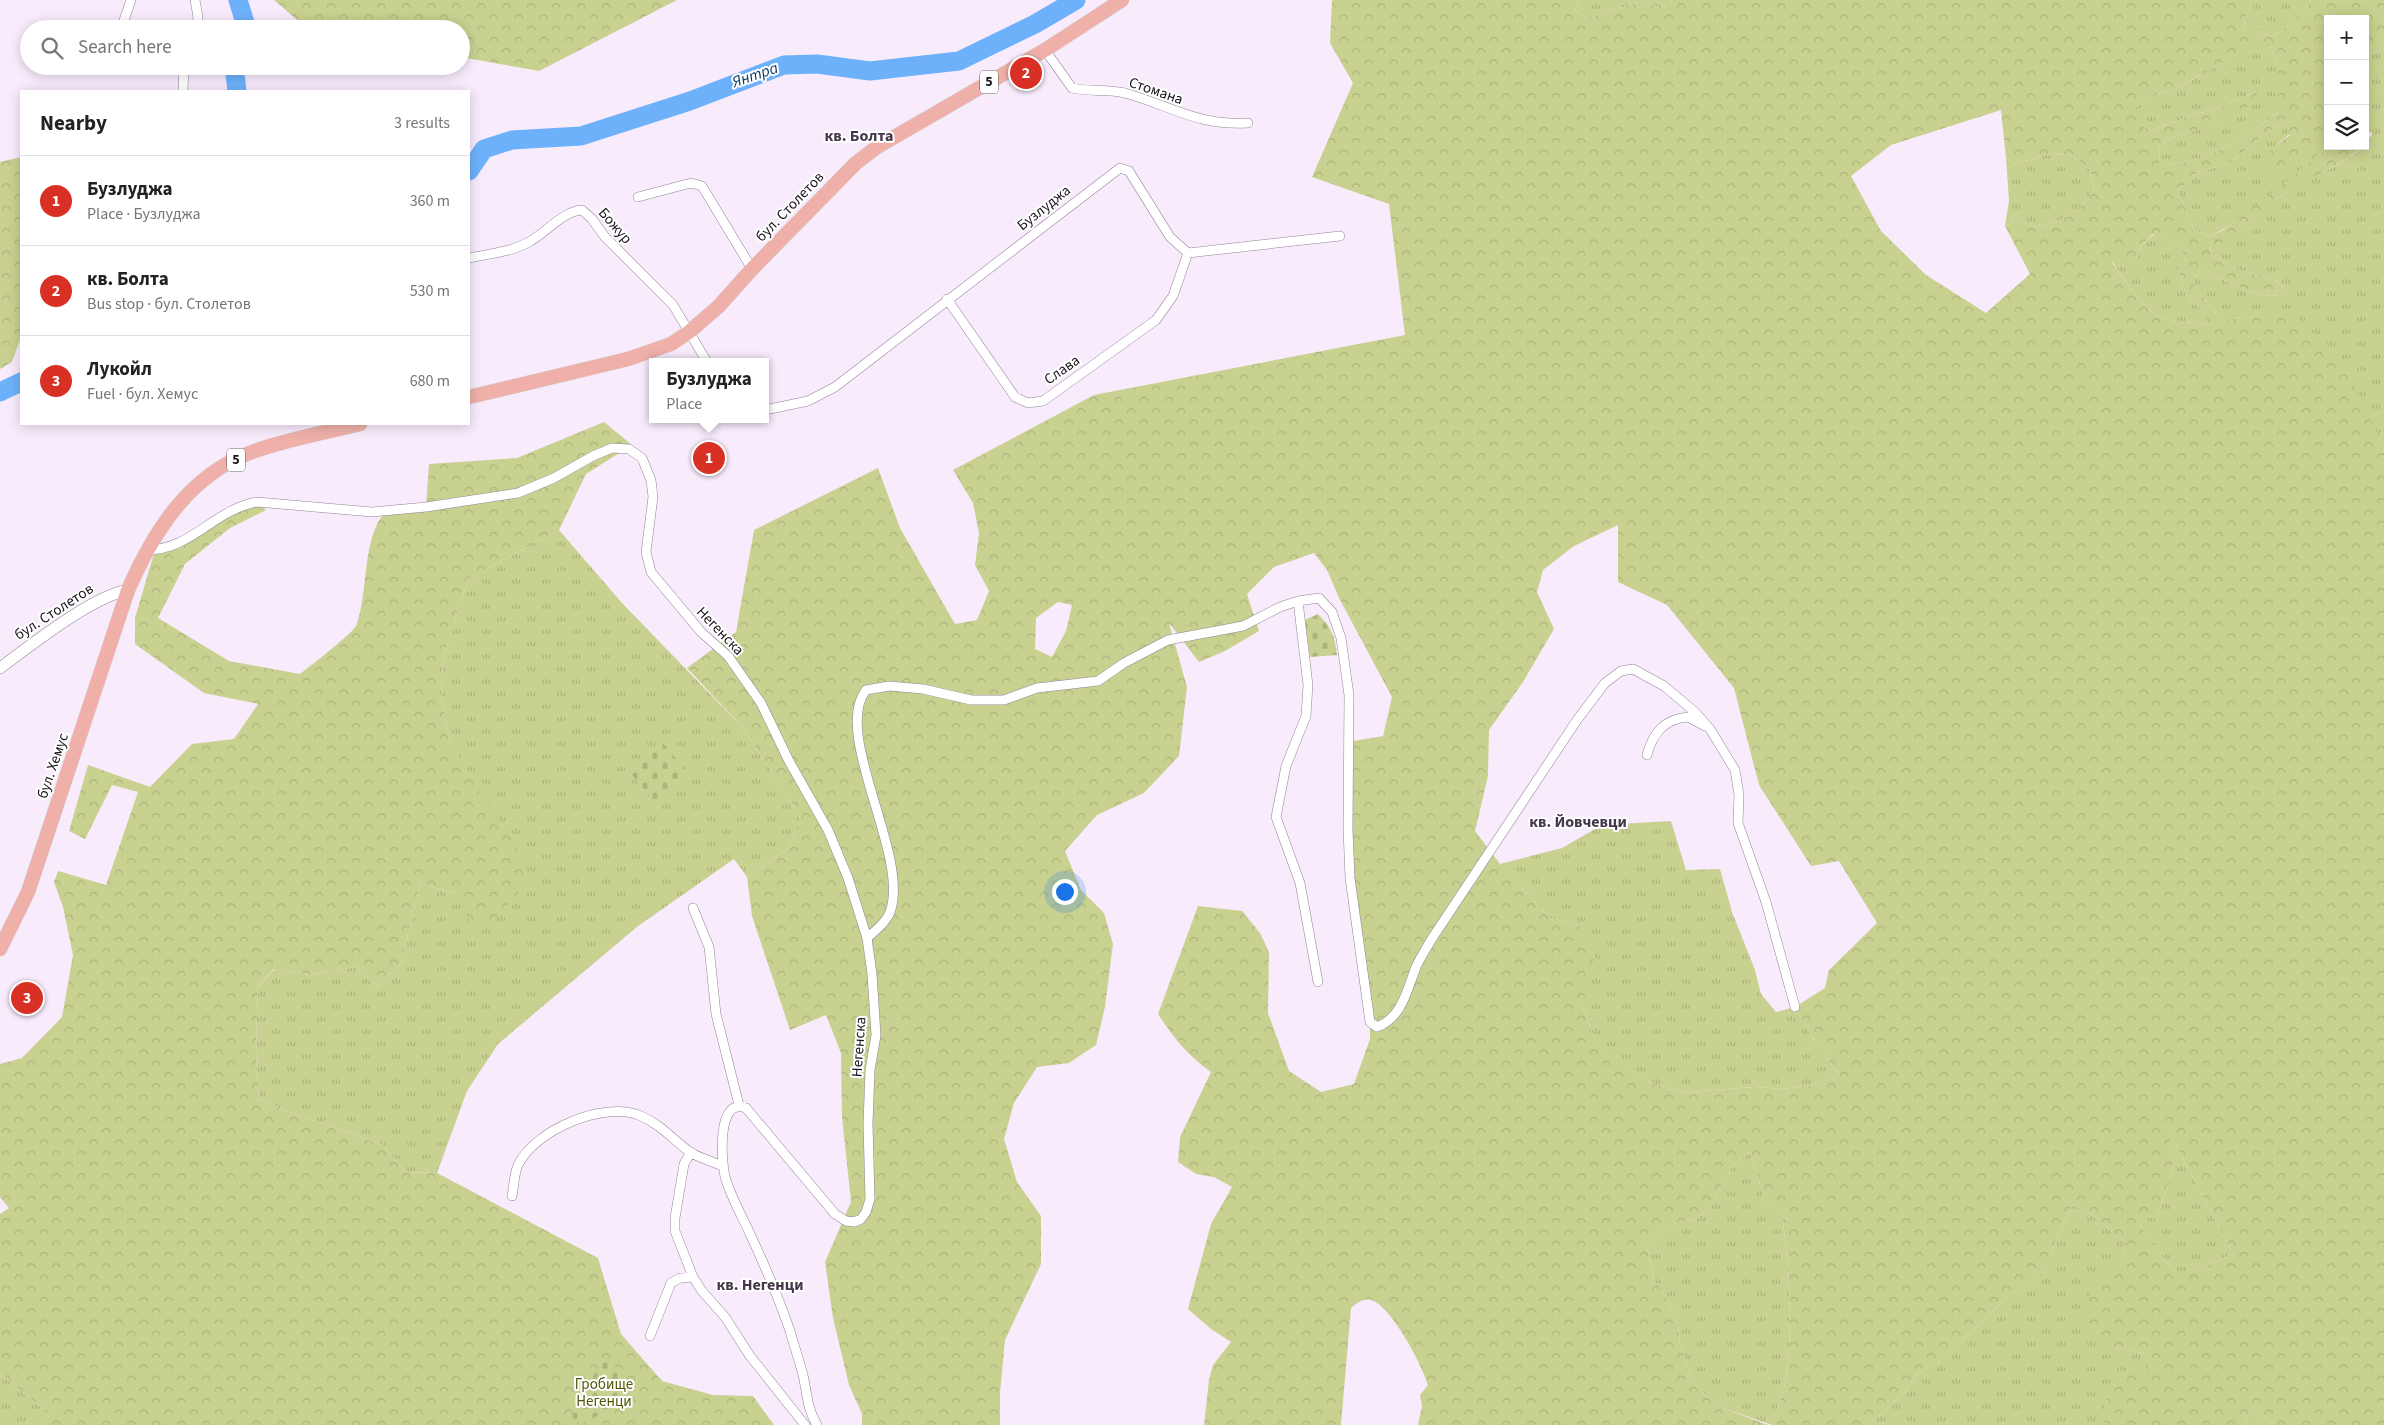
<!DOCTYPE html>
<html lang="en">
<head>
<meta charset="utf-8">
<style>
  body { margin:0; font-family:"Source Sans 3",sans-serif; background:#f2f2f2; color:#222 }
  .controls { position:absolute; right:15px; top:15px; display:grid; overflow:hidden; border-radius:0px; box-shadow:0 2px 12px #0003 }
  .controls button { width:45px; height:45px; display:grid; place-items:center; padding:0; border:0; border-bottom:1px solid #e0e0e0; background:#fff; color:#222; font:25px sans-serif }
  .you { position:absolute; left:1064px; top:891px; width:18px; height:18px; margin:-12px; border:4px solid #fff; border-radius:50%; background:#1a73e8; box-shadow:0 0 0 8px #1a73e833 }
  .badge { display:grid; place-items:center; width:32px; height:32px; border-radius:50%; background:#d93025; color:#fff; font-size:16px; font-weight:700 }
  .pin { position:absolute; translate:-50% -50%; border:2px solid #fff; box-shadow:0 1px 5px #0006 }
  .popup { position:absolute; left:649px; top:358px; width:120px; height:65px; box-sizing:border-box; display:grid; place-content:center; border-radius:0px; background:#fff; filter:drop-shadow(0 1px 4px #0005); font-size:16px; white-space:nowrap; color:#767676 }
  .popup b { font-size:19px; color:#222 }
  .popup::after { content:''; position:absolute; left:50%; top:100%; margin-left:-10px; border:10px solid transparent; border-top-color:#fff }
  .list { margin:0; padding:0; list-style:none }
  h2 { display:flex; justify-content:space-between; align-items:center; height:65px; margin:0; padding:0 20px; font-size:21px }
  h2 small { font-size:16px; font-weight:400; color:#767676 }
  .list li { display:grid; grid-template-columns:32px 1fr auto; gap:15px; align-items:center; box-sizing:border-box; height:90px; padding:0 20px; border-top:1px solid #e0e0e0 }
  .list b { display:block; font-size:19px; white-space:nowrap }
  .list p { margin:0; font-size:16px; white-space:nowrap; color:#767676 }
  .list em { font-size:16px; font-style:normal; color:#767676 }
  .icon { flex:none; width:28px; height:28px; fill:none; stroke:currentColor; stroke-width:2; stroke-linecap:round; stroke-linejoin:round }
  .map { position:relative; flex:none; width:2384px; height:1425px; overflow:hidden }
  .search { position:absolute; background:#fff; box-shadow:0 2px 12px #0003; left:20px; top:20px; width:450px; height:55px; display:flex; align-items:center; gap:12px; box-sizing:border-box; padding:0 18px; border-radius:28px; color:#767676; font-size:19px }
  .panel { position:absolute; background:#fff; box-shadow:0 2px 12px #0003; left:20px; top:90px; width:450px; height:335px; border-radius:0px }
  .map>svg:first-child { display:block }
  .grass { fill:url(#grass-tufts) }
  .forest { fill:url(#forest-crowns); fill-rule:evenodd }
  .cemetery { fill:url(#cemetery-stones) }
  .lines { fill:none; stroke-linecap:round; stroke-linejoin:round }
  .river { stroke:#6eb1fb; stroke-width:19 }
  .street-casing { stroke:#938397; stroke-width:10 }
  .secondary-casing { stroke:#938397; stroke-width:12 }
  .primary-casing { stroke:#d6d5d6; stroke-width:15 }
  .street { stroke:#fff; stroke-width:9 }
  .secondary { stroke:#fff; stroke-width:11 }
  .primary { stroke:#efb0a9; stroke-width:14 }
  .labels { text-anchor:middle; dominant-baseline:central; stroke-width:4; stroke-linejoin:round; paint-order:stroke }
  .shield { fill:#fff; stroke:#5f5a5f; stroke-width:1 }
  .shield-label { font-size:14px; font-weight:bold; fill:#1a141b }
  .street-label { font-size:15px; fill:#1a141b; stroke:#fff }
  .park-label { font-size:15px; fill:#515606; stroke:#fff }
  .water-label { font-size:16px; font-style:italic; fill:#083967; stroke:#fff }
  .neighbourhood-label { font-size:16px; font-weight:bold; fill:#46384a; stroke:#fff }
</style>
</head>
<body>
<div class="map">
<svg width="2384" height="1425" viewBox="0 0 2384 1425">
  <defs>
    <pattern id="grass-tufts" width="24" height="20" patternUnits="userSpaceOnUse" patternTransform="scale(1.25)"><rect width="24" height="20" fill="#c9d190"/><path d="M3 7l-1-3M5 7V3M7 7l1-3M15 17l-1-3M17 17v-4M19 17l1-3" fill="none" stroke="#acb37c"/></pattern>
    <pattern id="forest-crowns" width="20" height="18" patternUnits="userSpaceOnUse" patternTransform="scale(1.25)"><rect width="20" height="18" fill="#c9d190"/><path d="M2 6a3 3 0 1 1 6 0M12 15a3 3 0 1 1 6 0" fill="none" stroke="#acb37c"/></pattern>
    <pattern id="cemetery-stones" width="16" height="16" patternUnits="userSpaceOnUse" patternTransform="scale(1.25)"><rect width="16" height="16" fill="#c9d190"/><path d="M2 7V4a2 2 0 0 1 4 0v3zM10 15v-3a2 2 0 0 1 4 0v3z" fill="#acb37c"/></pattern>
  </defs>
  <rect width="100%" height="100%" fill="#f8ebfc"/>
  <!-- grass -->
  <path class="grass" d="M1579 0H1672L1671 6 1658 7 1640 2 1587 18 1575 10Z
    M2257 0H2309L2311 2 2290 24 2272 37 2257 30 2244 29 2245 17Z
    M2245 45H2270L2278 65V112C2243 139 2205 165 2159 165L2160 146C2173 133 2189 134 2206 127 2229 118 2238 109 2256 92L2217 109 2189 116 2151 131 2136 122V107L2151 95 2172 91 2228 60Z
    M2384 46V446L2379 437 2248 315 2222 322 2193 284 2199 270C2227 278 2259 304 2288 293L2278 281 2235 269 2211 255 2210 247C2241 235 2255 215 2281 196 2310 173 2355 166 2373 132L2365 134V57Z
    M2284 122 2290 134 2272 148C2299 151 2308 156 2328 134L2329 146C2291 178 2253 214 2209 237L2194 229 2178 191 2196 174 2231 162 2262 136Z
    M2050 154 2070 155 2090 170 2094 187 2089 199 2065 219 2045 225 2032 226 2016 220 2005 226 2009 201 2006 158 2013 164Z
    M2154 234C2171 239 2180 241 2186 260L2178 270 2186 294 2201 309 2211 323C2194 324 2172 322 2157 315 2142 308 2121 275 2112 261L2135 262 2140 247Z
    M559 530 622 603 744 729 800 817 790 847 747 877 734 859 638 926 498 1044 467 1091 437 1173 405 1172 383 1145 289 1112 259 1099 256 1051 258 986 275 969 309 975 357 967 377 987 401 963 420 884 455 893 485 801 451 746 441 697 443 660 468 579Z
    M1671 821 1686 870 1720 869 1732 912 1755 970 1761 994 1776 1012 1795 1007 1816 1044 1840 1076 1813 1085 1782 1089 1754 1087 1688 1092 1668 1089 1614 1066 1594 1037 1582 1006 1579 925 1550 918 1500 864 1562 848 1602 825Z
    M2168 1130 2233 1254 2194 1271H2176L2167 1263 2134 1217 2157 1218 2173 1170Z
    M1751 1151 1764 1200 1782 1215C1789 1263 1793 1325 1787 1373 1785 1390 1777 1408 1772 1425L1723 1408 1699 1390 1691 1376 1680 1343 1678 1325 1669 1301 1654 1280 1647 1247 1654 1236 1674 1224 1698 1218 1711 1205 1733 1165Z
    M2073 1205 2094 1216 2125 1243 2123 1259 2108 1274 2115 1347 2146 1354V1368L2107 1400 2103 1425H1869L1906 1391 1914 1377 1924 1369 1938 1363 2011 1294 2042 1276 2059 1233Z
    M0 1373 50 1415 42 1425H0Z
    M2250 1409 2274 1425H2244Z"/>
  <!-- forest -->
  <path class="forest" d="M274 0H677L539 71 461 57V29H325L296 19Z
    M1332 0H1579L1575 10 1587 18 1640 2 1658 7 1671 6 1672 0H2257L2245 17 2244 28 2257 30 2272 37 2290 24 2311 2 2309 0H2384V46L2365 57V19H2328V134L2319 144 2277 172 2257 170 2272 148 2290 135 2284 122 2262 136 2231 162 2196 174 2178 191 2194 229 2209 237 2223 230 2261 202 2329 146H2363L2347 159 2282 195 2229 240 2210 247 2211 255 2235 269 2278 281 2288 293C2259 304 2227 278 2199 270L2193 284 2222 322 2248 315 2291 311 2341 360 2384 446V1425H2274L2250 1409 2244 1425H2103L2106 1400 2123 1376 2146 1368V1354L2115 1347 2093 1327 2084 1316 2090 1289 2123 1259 2125 1243 2094 1216 2073 1205 2059 1233 2042 1276 2011 1294 1938 1363 1924 1369 1914 1377 1906 1391 1869 1425H1772C1777 1408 1785 1390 1787 1373 1793 1326 1789 1262 1782 1215L1764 1200 1751 1151 1733 1165 1711 1205 1698 1218 1674 1224 1654 1236 1647 1247 1654 1280 1669 1301 1678 1325 1680 1343 1691 1376 1699 1390 1723 1408 1768 1425H1418L1422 1406 1420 1395 1428 1385C1423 1367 1391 1305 1371 1300 1363 1298 1357 1303 1351 1308L1341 1425H1204L1209 1380 1213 1365 1231 1342 1211 1329 1188 1309 1211 1224 1232 1187 1214 1177 1196 1174 1178 1162 1180 1137 1211 1072C1188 1056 1173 1037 1158 1014L1198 906 1242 911 1260 933 1269 952 1268 1013 1289 1071 1321 1092 1354 1084 1370 1039V1022L1350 878 1348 742 1383 736 1392 697 1339 598 1327 570 1314 553 1274 567 1247 594 1259 631 1225 651 1199 662 1169 623 1187 687 1179 756 1144 793 1097 815 1065 851 1081 890 1104 913 1113 944 1105 1007 1096 1045 1069 1063 1037 1067 1014 1103 1004 1139 1017 1182 1041 1216V1264L1005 1340 1000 1393V1425H862V1414L849 1385 833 1318 825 1262 851 1202 842 1117 841 1053 826 1015 790 1030 752 916 747 877 790 847 800 817 744 729 687 668 736 632 754 530 878 468 900 528 955 624 977 620 989 591 975 565 979 533 973 503 953 470 1094 395 1405 335 1389 204 1312 177 1353 83 1330 43ZM2246 45H2270L2278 65V112C2243 139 2205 165 2159 165L2160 146C2173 133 2189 134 2207 127 2225 119 2242 109 2260 100L2256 92 2217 109 2189 116 2151 131 2136 122V107L2151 95 2172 91 2228 60ZM2001 110 2006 158 2013 164 2050 154 2070 155 2090 170 2094 187 2089 199 2065 219 2045 225 2032 226 2016 220 2005 226 2030 274 1986 313 1926 275 1881 231 1851 176 1891 145ZM2153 234C2171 239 2180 241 2186 260L2178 270 2186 294 2201 309 2210 323C2194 324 2172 322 2157 315 2142 308 2121 275 2112 262H2135L2140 247ZM1618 525V582L1667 605 1734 688 1759 785 1811 866 1839 861 1877 923 1829 970 1825 988 1795 1007 1816 1044 1840 1076 1813 1085 1782 1089 1754 1087 1688 1092 1668 1089 1615 1066 1594 1037 1582 1006 1596 949 1579 925 1550 918 1500 864 1475 831 1488 776 1489 730 1523 682 1554 629 1537 592 1543 570 1574 546ZM1058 602 1072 605 1066 631 1052 657 1035 649 1036 618ZM2169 1132 2233 1254 2194 1271H2176L2167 1263 2135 1218H2157L2173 1170Z
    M21 157V337L12 362 0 369V162Z
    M604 422 632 445 586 474 559 530 468 579 443 660 441 697 451 746 526 862 518 893 494 920 472 926 455 893 420 884 401 963 377 987 357 967 309 975 274 969 258 986 256 1051 259 1099 289 1112 383 1145 405 1172 437 1173 598 1258 621 1334 662 1381 713 1395 753 1396 774 1425H42L50 1415 0 1373V1214L9 1208 0 1197V1064L22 1058 62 1017 73 955 63 907 54 882 58 871 106 885 138 792 112 785 85 839 69 831 88 765 150 787 192 744 234 739 258 704 204 693 135 644V618L155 550 257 502 266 510 230 528 185 564 158 618 229 661 300 674C310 666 352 634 356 626 369 593 361 538 386 511L426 507 429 464 517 458Z"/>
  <!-- cemetery -->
  <path class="cemetery" d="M1318 614C1331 627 1335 636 1337 655L1310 657 1305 620Z
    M661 741 691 776 657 805 627 769Z
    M602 1360 626 1373 619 1405 582 1424 571 1418Z"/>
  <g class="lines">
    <!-- river -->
    <path class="river" d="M238 0 247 29
      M234 66 237 91
      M469 171 484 149 512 140 581 136 690 101 784 65 817 64 870 71 959 61 1035 24 1076 0
      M0 392 21 382"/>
    <defs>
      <path id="street" d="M195 0 198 17 196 29
        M122 26 131 0
        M1045 50 1072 88C1089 92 1108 89 1125 93 1171 106 1198 126 1248 123
        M183 91 184 66
        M638 197 691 183 702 186 752 269
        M469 258C489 254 511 252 529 242 546 233 563 211 582 210L592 219 605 237 673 305 707 362
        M947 299 1015 397 1028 403 1043 401 1156 320 1173 296 1188 253
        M765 410 808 401 835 387 1120 168 1129 171 1170 237 1188 253 1340 236
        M146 550C192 550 213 510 257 502L372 512 426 507 518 493 554 478 593 456 612 448 629 449 642 458 651 480 653 497 646 552 651 572 701 632 728 656 761 703 789 761 828 830 848 878 867 938 872 974 876 1035 870 1070 868 1124 870 1199 866 1212 861 1219 854 1222 846 1221 835 1214 746 1108C716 1096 721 1164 726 1180 732 1199 743 1218 751 1236 765 1266 779 1299 790 1331 794 1345 799 1360 803 1375 807 1392 807 1409 817 1425
        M1298 601 1308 685 1306 716 1286 766 1276 817 1300 883 1318 982
        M1647 755C1653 733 1664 719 1688 717L1705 726
        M693 908 709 947 716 1014 739 1105
        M867 938C876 930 888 921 891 909 908 853 832 733 866 690L889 686 923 689 971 700H1004L1037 688 1098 681 1124 663 1168 640 1243 626 1280 607 1298 601 1319 598 1332 612 1341 638 1349 695 1348 829 1350 878 1370 1022 1377 1027C1402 1018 1407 990 1416 967 1420 958 1426 949 1431 940L1577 720 1605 683 1621 671 1633 669 1664 686 1695 712 1710 729 1735 770 1739 795 1738 823 1766 902 1795 1007
        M691 1152 684 1164 675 1218V1231L693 1277 702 1291 725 1317 750 1356 805 1425
        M512 1196C514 1186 514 1174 518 1165 535 1130 604 1100 641 1116 663 1126 673 1140 690 1152 699 1158 712 1161 722 1166
        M650 1336 671 1283 680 1278 693 1277"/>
      <path id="secondary" d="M0 668C31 645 93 596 128 590"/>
      <path id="primary" d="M469 397 628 359 671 344 689 332 719 306 752 269 856 163 877 147 1045 50 1122 0
        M0 949 28 892 128 590C154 531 189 475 252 452 287 439 324 433 360 424"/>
    </defs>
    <!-- street casing -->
    <use href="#street" class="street-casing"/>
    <!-- secondary casing -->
    <use href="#secondary" class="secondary-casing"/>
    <!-- primary casing -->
    <use href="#primary" class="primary-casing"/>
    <!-- street -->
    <use href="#street" class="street"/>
    <!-- secondary -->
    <use href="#secondary" class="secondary"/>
    <!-- primary -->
    <use href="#primary" class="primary"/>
  </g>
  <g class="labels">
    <!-- shield labels -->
    <g class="shield">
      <rect x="980" y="70.5" width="18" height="23" rx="4"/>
      <rect x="227" y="448.5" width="18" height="23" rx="4"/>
    </g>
    <g class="shield-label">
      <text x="989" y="82">5</text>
      <text x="236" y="460">5</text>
    </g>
    <!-- street labels -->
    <g class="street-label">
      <text transform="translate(1156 91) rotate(19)">Стомана</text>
      <text transform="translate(790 207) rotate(-46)">бул. Столетов</text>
      <text transform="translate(1044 208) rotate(-38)">Бузлуджа</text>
      <text transform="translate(615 226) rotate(49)">Божур</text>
      <text transform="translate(1062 370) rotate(-35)">Слава</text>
      <text transform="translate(54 612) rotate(-33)">бул. Столетов</text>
      <text transform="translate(720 631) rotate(46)">Негенска</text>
      <text transform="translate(53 766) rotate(-71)">бул. Хемус</text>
      <text transform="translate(859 1047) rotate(-86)">Негенска</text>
    </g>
    <!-- park labels -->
    <g class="park-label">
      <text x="604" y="1384">Гробище<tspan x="604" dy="17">Негенци</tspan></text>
    </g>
    <!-- water labels -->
    <g class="water-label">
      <text transform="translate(755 75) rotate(-19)">Янтра</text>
    </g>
    <!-- neighbourhood labels -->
    <g class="neighbourhood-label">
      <text x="859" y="136">кв. Болта</text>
      <text x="1578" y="822">кв. Йовчевци</text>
      <text x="760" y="1285">кв. Негенци</text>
    </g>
  </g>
</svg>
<div class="controls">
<button>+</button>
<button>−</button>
<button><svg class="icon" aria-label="layers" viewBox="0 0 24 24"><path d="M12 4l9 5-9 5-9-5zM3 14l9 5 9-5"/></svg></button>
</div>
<div class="you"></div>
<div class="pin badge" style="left:709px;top:458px">1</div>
<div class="popup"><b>Бузлуджа</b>Place</div>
<div class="pin badge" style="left:1026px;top:73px">2</div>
<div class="pin badge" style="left:27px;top:998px">3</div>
<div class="search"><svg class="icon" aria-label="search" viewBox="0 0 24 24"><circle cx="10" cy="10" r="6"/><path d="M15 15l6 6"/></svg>Search here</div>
<section class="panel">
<h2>Nearby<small>3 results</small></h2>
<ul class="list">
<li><span class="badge">1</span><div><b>Бузлуджа</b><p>Place · Бузлуджа</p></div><em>360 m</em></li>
<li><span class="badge">2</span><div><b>кв. Болта</b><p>Bus stop · бул. Столетов</p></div><em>530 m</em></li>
<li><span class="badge">3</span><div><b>Лукойл</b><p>Fuel · бул. Хемус</p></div><em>680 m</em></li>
</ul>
</section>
</div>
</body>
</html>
